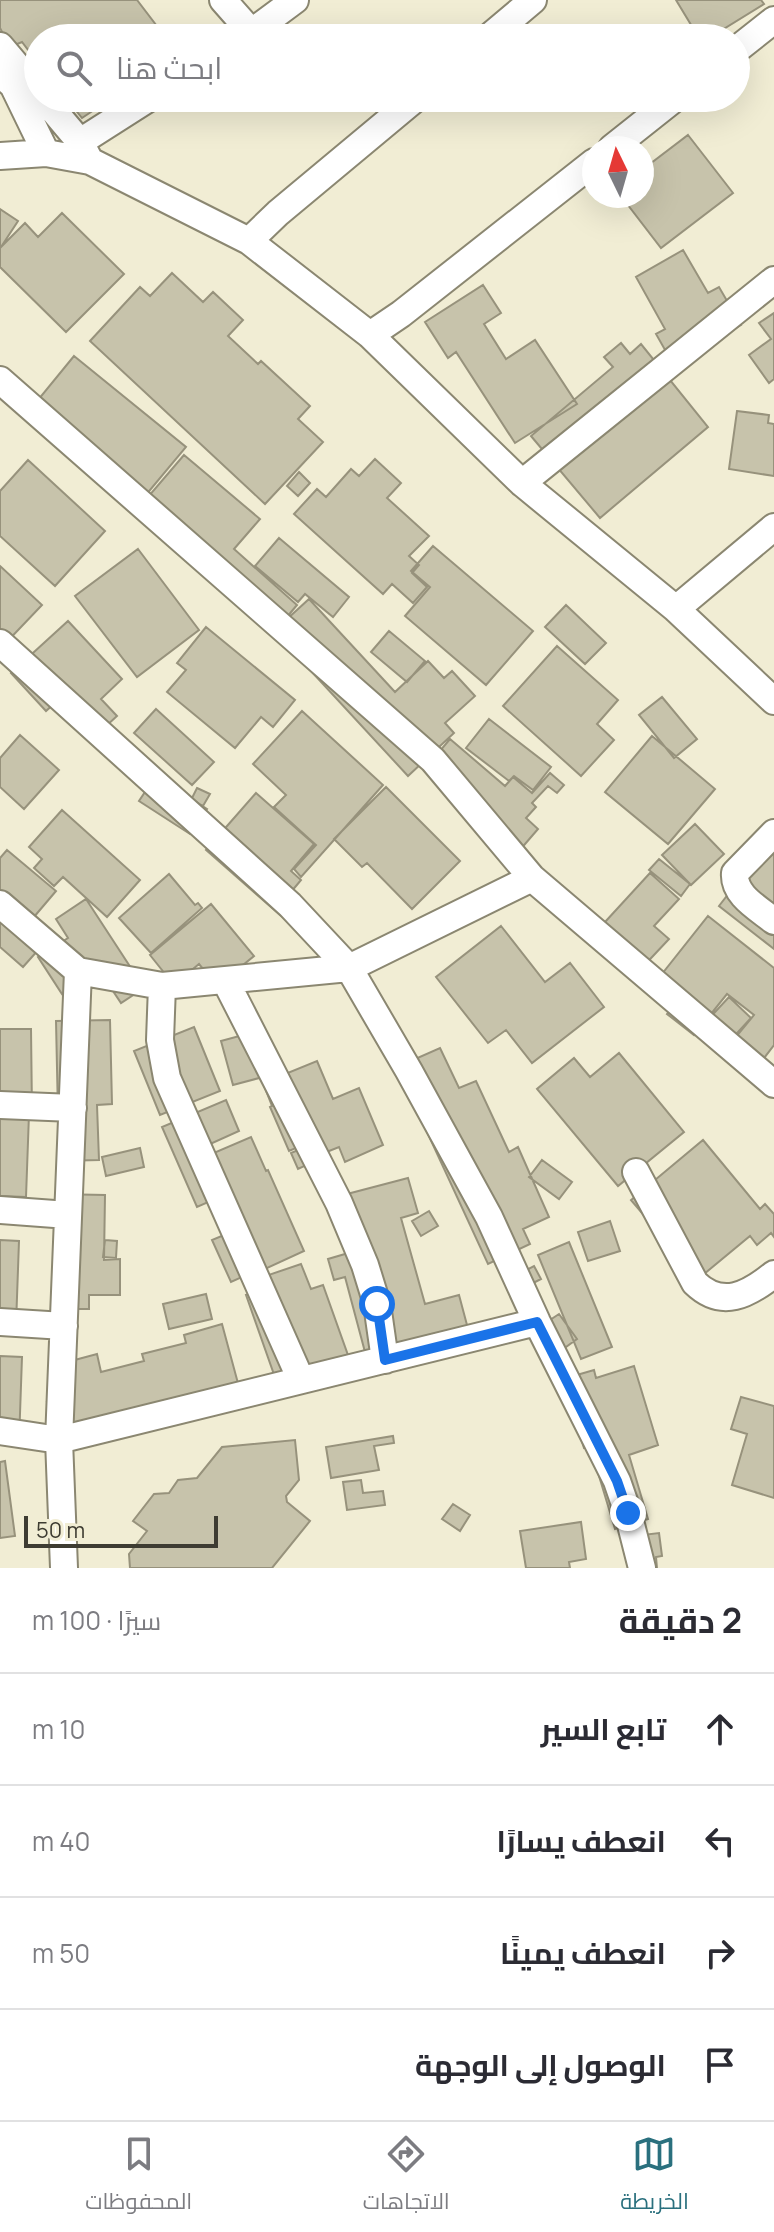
<!DOCTYPE html>
<html lang="ar">
<head>
<meta charset="utf-8">
<style>
  body { margin:0; font-family:Manrope,Cairo,sans-serif; background:#f2f2f3; color:#2b2b33; direction:rtl }
  .compass { position:absolute; left:582px; top:136px; width:72px; height:72px; border-radius:50%; background:#fff; box-shadow:0 8px 32px #0002; rotate:355deg }
  .scale { position:absolute; left:24px; bottom:20px; width:194px; box-sizing:border-box; padding-left:8px; border:4px solid #3e3c32; border-top:0; font-size:22px; line-height:28px; white-space:nowrap; color:#3e3c32; -webkit-text-stroke:6px #f1edd4; paint-order:stroke }
  .stop { position:absolute; width:24px; height:24px; margin:-18px; border:6px solid #1a73e8; border-radius:50%; background:#fff }
  .stop.end { background:#1a73e8; border-color:#fff; box-shadow:0 2px 8px #0008 }
  .list { margin:0; padding:0; list-style:none }
  h2 { display:flex; justify-content:space-between; align-items:center; height:104px; margin:0; padding:0 32px; font-size:34px }
  h2 small { font-size:26px; font-weight:400; color:#7c7c81 }
  .list li { display:grid; grid-template-columns:52px 1fr auto; gap:24px; align-items:center; box-sizing:border-box; height:112px; padding:0 32px; border-top:2px solid #e1e1e2 }
  .list b { display:block; font-size:30px; white-space:nowrap }
  .list em { font-size:26px; font-style:normal; color:#7c7c81 }
  .icon { flex:none; width:44px; height:44px; fill:none; stroke:currentColor; stroke-width:2; stroke-linecap:round; stroke-linejoin:round }
  .map { position:relative; flex:none; width:774px; height:1568px; overflow:hidden; direction:ltr }
  .search { position:absolute; background:#fff; box-shadow:0 8px 32px #0002; left:24px; right:24px; top:24px; height:88px; display:flex; align-items:center; gap:20px; box-sizing:border-box; padding:0 28px; border-radius:44px; color:#7c7c81; font-size:30px }
  .sheet { height:552px; background:#fff }
  nav { display:flex; justify-content:space-around; align-items:center; box-sizing:border-box; height:112px; border-top:2px solid #e1e1e2; background:#fff; font-size:22px; color:#7c7c81 }
  nav a { display:grid; justify-items:center; gap:4px }
  nav .on { color:#2a707e }
  .map>svg:first-child { display:block }
  .building { fill:#c7c3ab; stroke:#97927c; stroke-width:2 }
  .lines { fill:none; stroke-linecap:round; stroke-linejoin:round }
  .minor-casing { stroke:#8b8771; stroke-width:30 }
  .minor { stroke:#fff; stroke-width:26 }
  .route { stroke:#1a73e8; stroke-width:10 }
</style>
</head>
<body>
<div class="map">
<svg width="774" height="1568" viewBox="0 0 774 1568">
  <rect width="100%" height="100%" fill="#f1edd4"/>
  <!-- building -->
  <path class="building" d="M0 0H137L166 38H38V63L22 42 10 47 0 28Z
    M676 0H761L764 4 709 38H699Z
    M66 98H112L82 118Z
    M688 135 733 193 661 248 621 196H642V170Z
    M0 209 18 221 1 247H0Z
    M62 213 124 274 66 332 0 267V248L25 223 38 237Z
    M683 250 708 293 719 287 741 325 673 364 656 334 665 329 636 277Z
    M172 273 203 302 213 292 243 320 228 336 258 364 261 361 310 406 298 419 323 442 265 504 90 341 140 287 150 296Z
    M483 285 501 313 484 324 506 359 535 340 577 404 515 443 456 352 448 358 425 322Z
    M774 313V379L769 383 749 355 771 339 759 323Z
    M621 343 630 354 641 344 708 427 600 518 531 436 613 367 604 357Z
    M74 356 186 447 135 508 24 417Z
    M737 411 769 415 768 423 774 424V476L729 469Z
    M184 455 260 519 234 549 297 605 276 630 136 511Z
    M375 459 401 483 387 498 429 536 409 556 419 565 412 573 427 587 413 603 392 584 383 594 294 514 317 489 326 497 351 469 359 476Z
    M28 460 105 531 55 586 0 536V491Z
    M299 472 310 483 298 496 287 486Z
    M279 538 349 597 333 617 305 594 298 602 255 566Z
    M433 546 533 631 486 685 405 616 430 587 411 571Z
    M138 549 199 630 137 677 75 596Z
    M0 566 42 605 0 649Z
    M309 599 395 692 428 661 444 678 452 671 475 696 445 723 454 733 408 776 274 631Z
    M566 605 606 643 585 664 545 627Z
    M68 621 122 679 101 699 117 716 92 739 57 701 46 711 11 673Z
    M206 627 295 700 273 727 261 717 235 748 167 692 186 670 177 663Z
    M389 631 425 661 407 682 371 652Z
    M557 646 618 700 597 724 614 740 581 776 503 706Z
    M662 697 697 739 674 758 639 715Z
    M156 709 214 762 192 785 134 733Z
    M302 711 383 785 301 877 294 869 316 845 274 807 286 795 253 764Z
    M489 719 551 767 533 790 514 776 509 781 466 748Z
    M20 735 59 770 24 809 0 787V758Z
    M652 736 715 789 668 844 605 792Z
    M450 739 505 786 513 777 532 793 550 773 564 785 557 793 548 786 532 803 536 807 526 818 538 829 519 851 424 770Z
    M151 783 178 790 207 809 190 834 139 801Z
    M386 787 460 861 412 909 367 863 362 867 334 839Z
    M197 788 210 794 203 806 191 800Z
    M256 793 314 844 291 871 301 880 291 892 319 917 303 935 206 850Z
    M62 810 140 880 107 917 63 877 54 886 34 868 42 859 29 847Z
    M695 824 724 854 691 885 662 855Z
    M774 835V949L719 906Z
    M7 850 56 891 28 924 47 940 23 967 0 947V858Z
    M659 859 690 884 681 896 649 870Z
    M650 873 679 899 654 926 669 939 637 973 594 934Z
    M169 874 195 905 198 903 202 908 151 953 119 918Z
    M86 899 144 988 121 1003 99 970 62 994 38 957 68 938 56 919Z
    M211 904 254 956 217 986 199 964 174 985 150 955Z
    M708 916 774 968V1045L758 1066 730 1044 754 1015 727 994 694 1035 667 1014 677 1002 654 984Z
    M501 926 545 982 570 963 604 1007 532 1063 506 1030 488 1043 436 977Z
    M729 997 751 1018 727 1044 704 1024Z
    M110 1020 112 1104 97 1105 99 1160 59 1161 56 1021Z
    M194 1027 220 1091 160 1115 134 1051Z
    M0 1029H31L32 1111 0 1112Z
    M265 1029 278 1073 233 1085 221 1041Z
    M440 1048 459 1088 476 1081 509 1152 518 1147 549 1217 523 1229 530 1244 488 1264 397 1067Z
    M619 1053 684 1132 618 1186 537 1089 574 1058 590 1077Z
    M317 1061 333 1099 359 1088 383 1145 345 1162 339 1147 324 1153 310 1142 289 1151 270 1107 272 1106 263 1083Z
    M226 1100 239 1131 210 1144 214 1153 251 1137 266 1171 268 1170 304 1251 265 1269 231 1192 197 1207 162 1127Z
    M0 1113 29 1114 26 1197 0 1196Z
    M703 1140 760 1209 765 1204 774 1214V1237L771 1233 757 1245 750 1236 698 1279 631 1200Z
    M317 1142 324 1157 298 1169 291 1153Z
    M140 1148 144 1167 106 1176 102 1157Z
    M542 1160 572 1182 559 1199 529 1177Z
    M408 1178 418 1213 401 1218 425 1304 459 1295 471 1340 369 1367 345 1277 334 1280 328 1259 362 1249 347 1194Z
    M55 1194 105 1195 104 1260 120 1259V1295H89V1309H54Z
    M429 1211 438 1226 421 1236 412 1221Z
    M610 1221 620 1251 588 1261 578 1232Z
    M243 1227 262 1268 231 1282 212 1240Z
    M0 1240 19 1241 16 1325H0Z
    M105 1240 117 1241 116 1258 103 1257Z
    M569 1242 612 1347 581 1359 538 1255Z
    M301 1264 311 1289 323 1285 349 1358 277 1383 246 1295 255 1292 251 1281Z
    M534 1266 541 1279 518 1291 511 1278Z
    M206 1294 212 1319 169 1329 163 1304Z
    M559 1314 577 1339 552 1357 550 1320Z
    M222 1324 239 1387 56 1435 47 1402 64 1398 56 1365 97 1354 101 1372 144 1361 142 1354 186 1343 184 1335Z
    M0 1356 22 1357 19 1442 0 1441Z
    M634 1366 658 1445 629 1455 648 1519 615 1529 590 1446 584 1448 563 1379 594 1370 596 1378Z
    M741 1397 774 1406V1498L732 1485 747 1434 731 1429Z
    M393 1436 394 1443 374 1446 379 1470 331 1478 326 1447Z
    M295 1440 299 1480 286 1496 287 1502 310 1521 272 1568H130L129 1554 147 1531 133 1521 154 1494 169 1493 178 1480 197 1478 222 1447Z
    M5 1461 15 1536 0 1538V1462Z
    M361 1480 363 1493 383 1491 385 1505 347 1510 343 1482Z
    M453 1504 470 1515 460 1531 442 1519Z
    M581 1522 586 1559 569 1562 570 1568H526L520 1531Z
    M659 1533 662 1556 656 1557 657 1568H629L625 1537Z"/>
  <g class="lines">
    <defs>
      <path id="minor" d="M223 0 252 33
        M244 38 295 0
        M488 38 533 0
        M0 46 38 91
        M736 50 774 20
        M0 74 13 85 46 153
        M43 98 80 142
        M612 148 675 98
        M0 156 46 153 90 161 249 241 370 335 522 483 676 609 774 701
        M90 161 80 142 149 98
        M249 241 278 213 416 98
        M370 335 401 314 594 162
        M0 380 433 760 532 878 774 1084
        M522 483 774 280
        M676 609 774 527
        M0 643 290 905 349 968 409 1071 489 1217 537 1322 617 1481 628 1513 642 1568
        M774 833 735 873C733 895 758 908 774 921
        M0 904 78 971 162 986 349 968 532 878
        M225 980 339 1203 365 1265 377 1304 385 1360
        M162 986 160 1040 167 1078 301 1380
        M0 1105 73 1108
        M636 1172 695 1283C722 1309 748 1295 774 1274
        M0 1210 68 1215
        M0 1322 64 1326
        M0 1431 59 1440 537 1322
        M64 1568 59 1440 78 971"/>
    </defs>
    <!-- minor casing -->
    <use href="#minor" class="minor-casing"/>
    <!-- minor -->
    <use href="#minor" class="minor"/>
  </g>
  <g class="lines">
    <!-- route -->
    <path class="route" d="M377 1304 385 1360 537 1322 617 1481 628 1513"/>
  </g>
</svg>
<svg class="compass" viewBox="-18 -18 36 36"><path d="M0-13l5 13h-10z" fill="#e53935"/><path d="M0 13l5-13h-10z" fill="#7c7c81"/></svg>
<div class="scale">50 m</div>
<div class="stop" style="left:377px;top:1304px"></div>
<div class="stop end" style="left:628px;top:1513px"></div>
<div class="search"><svg class="icon" aria-label="search" viewBox="0 0 24 24"><circle cx="10" cy="10" r="6"/><path d="M15 15l6 6"/></svg>ابحث هنا</div>
</div>
<section class="sheet">
<h2>2 دقيقة<small>سيرًا · 100 m</small></h2>
<ul class="list">
<li><svg class="icon" aria-label="ahead" viewBox="0 0 24 24"><path d="M12 20V5M6 11l6-6 6 6"/></svg><div><b>تابع السير</b></div><em>10 m</em></li>
<li><svg class="icon" aria-label="left" viewBox="0 0 24 24"><path d="M17 20v-9H6M10 6l-5 5 5 5"/></svg><div><b>انعطف يسارًا</b></div><em>40 m</em></li>
<li><svg class="icon" aria-label="right" viewBox="0 0 24 24"><path d="M7 20v-9h11M14 6l5 5-5 5"/></svg><div><b>انعطف يمينًا</b></div><em>50 m</em></li>
<li><svg class="icon" aria-label="arrive" viewBox="0 0 24 24"><path d="M6 21V4h12l-3 4 3 4H6"/></svg><div><b>الوصول إلى الوجهة</b></div></li>
</ul>
</section>
<nav>
<a class="on"><svg class="icon" aria-label="map" viewBox="0 0 24 24"><path d="M3 6l6-2 6 2 6-2v14l-6 2-6-2-6 2zM9 4v14M15 6v14"/></svg>الخريطة</a>
<a><svg class="icon" aria-label="directions" viewBox="0 0 24 24"><path d="M12 3l9 9-9 9-9-9zM9 14v-3h6M13 9l2 2-2 2"/></svg>الاتجاهات</a>
<a><svg class="icon" aria-label="saved" viewBox="0 0 24 24"><path d="M7 4h10v16l-5-4-5 4z"/></svg>المحفوظات</a>
</nav>
</body>
</html>
